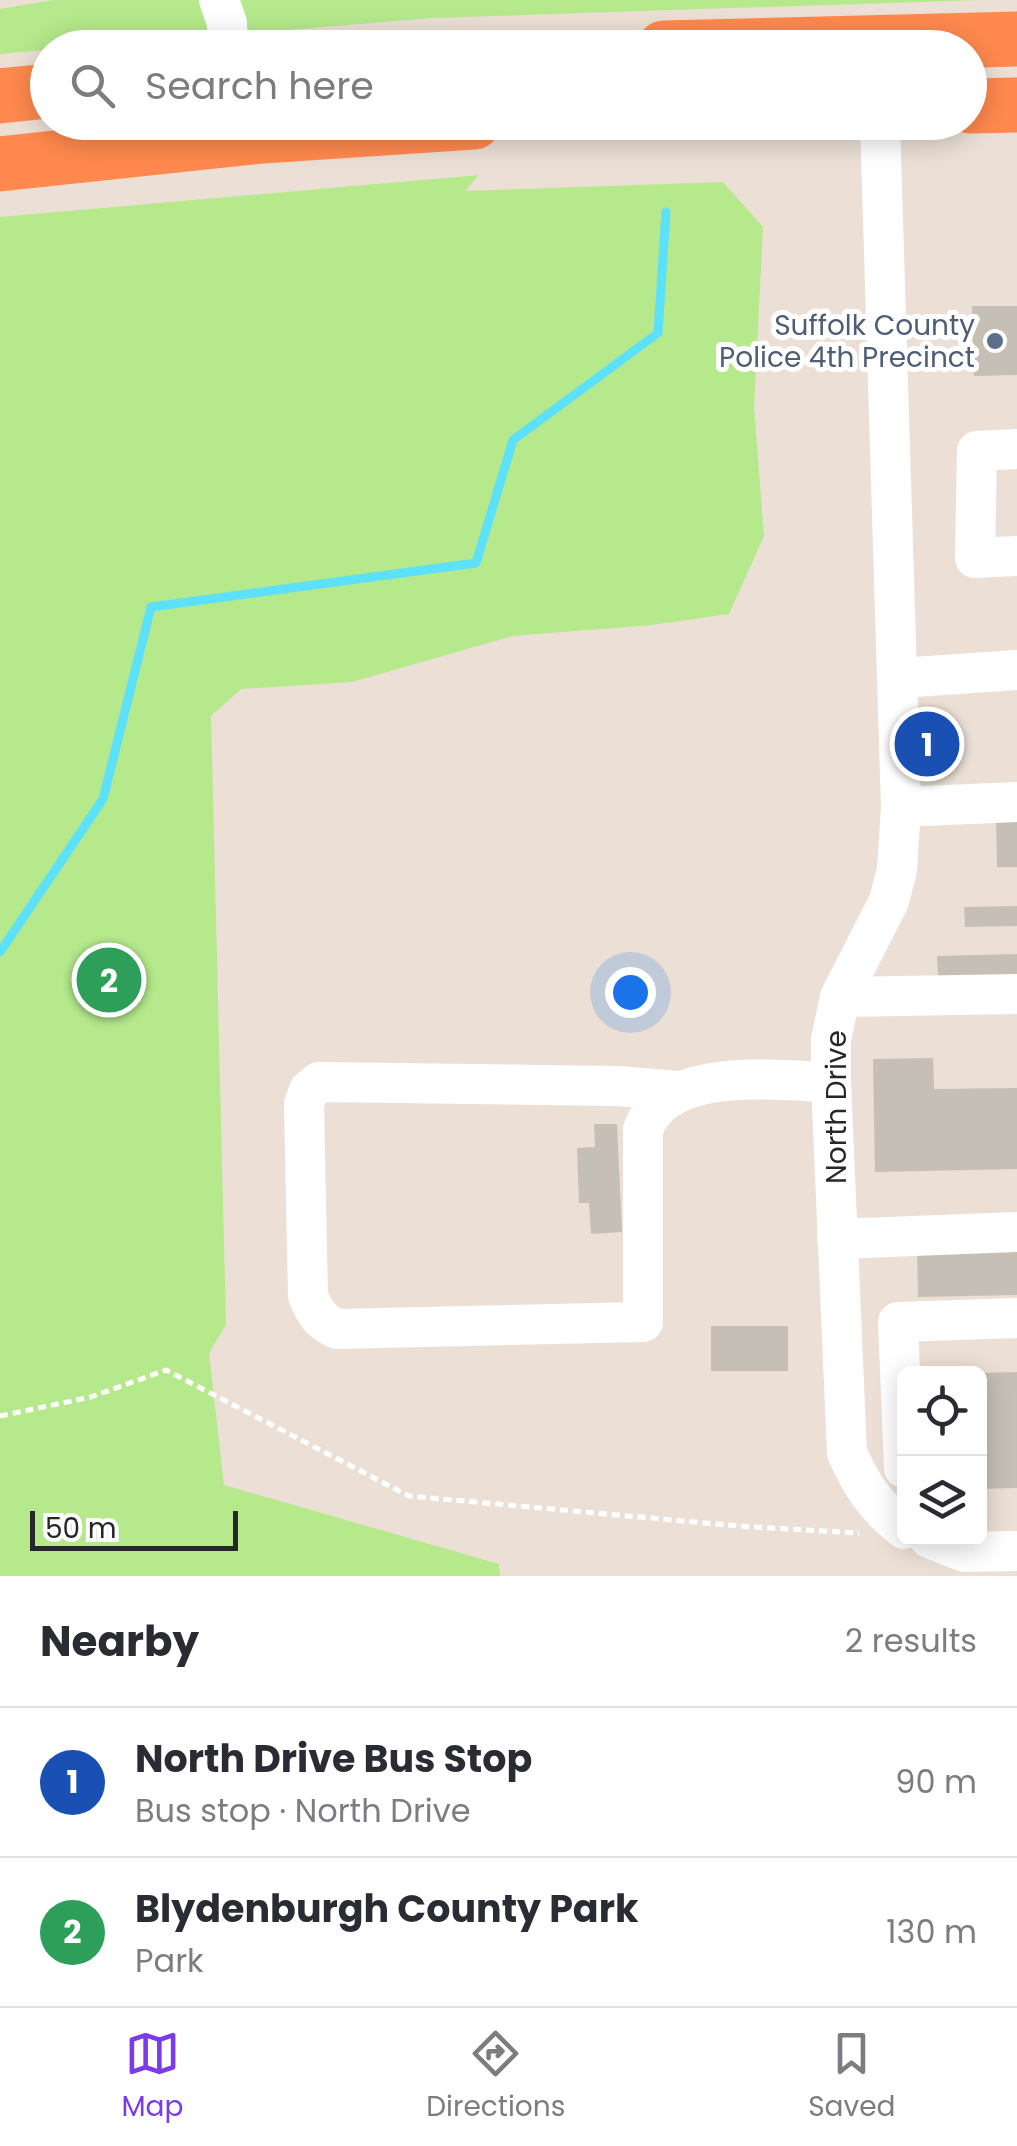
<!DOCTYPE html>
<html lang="en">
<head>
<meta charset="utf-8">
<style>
  body { margin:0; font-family:Poppins,sans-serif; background:#f7f7f7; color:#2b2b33 }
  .controls { position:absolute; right:30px; bottom:30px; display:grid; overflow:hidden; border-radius:15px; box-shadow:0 5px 25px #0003 }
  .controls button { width:90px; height:90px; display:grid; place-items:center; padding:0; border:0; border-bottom:2px solid #e1e1e2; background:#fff; color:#2b2b33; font:50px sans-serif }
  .scale { position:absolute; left:30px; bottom:25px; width:208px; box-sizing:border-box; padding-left:10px; border:5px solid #272727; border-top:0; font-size:28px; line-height:35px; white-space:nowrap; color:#272727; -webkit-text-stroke:8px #fff; paint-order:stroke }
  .you { position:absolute; left:630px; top:992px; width:35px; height:35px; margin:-25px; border:8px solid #fff; border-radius:50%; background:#1a73e8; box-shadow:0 0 0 15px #1a73e833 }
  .badge { display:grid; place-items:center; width:65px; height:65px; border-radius:50%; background:#7c3aed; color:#fff; font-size:32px; font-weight:700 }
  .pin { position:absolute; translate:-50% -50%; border:5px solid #fff; box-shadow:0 2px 10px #0006 }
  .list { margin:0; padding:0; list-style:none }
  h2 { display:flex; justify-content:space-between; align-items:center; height:130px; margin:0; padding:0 40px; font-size:42px }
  h2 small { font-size:32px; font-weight:400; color:#7c7c81 }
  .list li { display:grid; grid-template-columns:65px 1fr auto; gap:30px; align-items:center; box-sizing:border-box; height:150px; padding:0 40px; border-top:2px solid #e1e1e2 }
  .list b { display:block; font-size:38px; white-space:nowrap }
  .list p { margin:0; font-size:32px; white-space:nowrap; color:#7c7c81 }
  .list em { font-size:32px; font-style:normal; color:#7c7c81 }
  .icon { flex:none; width:55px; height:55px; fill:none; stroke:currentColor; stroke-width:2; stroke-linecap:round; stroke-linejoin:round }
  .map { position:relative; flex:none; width:1017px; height:1576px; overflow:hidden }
  .search { position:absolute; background:#fff; box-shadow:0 5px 25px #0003; left:30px; right:30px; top:30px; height:110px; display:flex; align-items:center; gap:25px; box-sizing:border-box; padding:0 35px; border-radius:55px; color:#7c7c81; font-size:38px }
  .sheet { height:430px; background:#fff }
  nav { display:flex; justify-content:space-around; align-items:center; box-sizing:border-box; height:140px; border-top:2px solid #e1e1e2; background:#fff; font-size:28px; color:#7c7c81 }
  nav a { display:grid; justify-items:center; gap:5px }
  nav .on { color:#7c3aed }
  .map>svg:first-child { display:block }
  .green { fill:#b5e98c }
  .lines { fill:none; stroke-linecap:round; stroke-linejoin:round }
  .stream { stroke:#5de0fa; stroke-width:9 }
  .building { fill:#c5bfb6 }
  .path { stroke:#fff; stroke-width:5; stroke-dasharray:8 5; stroke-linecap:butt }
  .minor { stroke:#fff; stroke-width:40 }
  .highway { stroke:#ff894e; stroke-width:55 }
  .service-dot { fill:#5c6f8a; stroke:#fff; stroke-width:4 }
  .labels { text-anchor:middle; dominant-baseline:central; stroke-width:10; stroke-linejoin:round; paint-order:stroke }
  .service-label { font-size:28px; fill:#4e5e75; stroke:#fff; text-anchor:end }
  .street-label { font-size:28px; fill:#272727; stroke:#fff }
</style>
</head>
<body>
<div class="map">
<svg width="1017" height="1576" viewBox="0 0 1017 1576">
  <rect width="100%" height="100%" fill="#ece0d6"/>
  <!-- green -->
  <path class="green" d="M53 0H980L432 18 82 47 48 48 47 50 0 54V9Z
    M479 175 465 191 723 182 763 227 754 407 764 536 729 614 652 625 513 636 352 682 241 689 211 716 226 1325 209 1353 224 1485 499 1564 500 1576H0V217Z"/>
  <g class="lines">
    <!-- stream -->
    <path class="stream" d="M0 952 103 799 151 607 476 563 513 440 658 333 666 212"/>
  </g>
  <!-- building -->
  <path class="building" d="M972 306H1017V375L974 376Z
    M996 822H1017V867H997Z
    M1017 906V926L965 927 964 907Z
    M1017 954V975L938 976 937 956Z
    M933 1058 934 1089 1017 1088V1169L875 1172 873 1059Z
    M594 1124H617L622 1232 591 1234 589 1203H579L577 1148 595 1147Z
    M1017 1249V1295L918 1297 917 1251Z
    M711 1326H788V1371H711Z
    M1017 1372V1488L980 1489V1373Z"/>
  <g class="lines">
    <!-- path -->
    <path class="path" d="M0 1416 91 1397 166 1370 409 1496 738 1526 859 1533"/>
    <!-- minor -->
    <path class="minor" d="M219 0 227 23 228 48
      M880 122 901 807 897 870 889 901 840 997 831 1040V1082L847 1453C861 1485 876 1507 904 1529
      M1017 449 977 451 975 558 1017 556
      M899 678 1017 670
      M901 807 1017 802
      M840 997 1017 994
      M677 1091 618 1086 319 1082 309 1090 304 1104 308 1296C315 1313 321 1322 337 1329L643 1322V1130C665 1065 775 1081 831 1082
      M837 1239 1017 1232
      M904 1468 898 1322 1017 1318
      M929 1538 965 1552 1017 1551"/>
    <!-- highway -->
    <path class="highway" d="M664 48 1017 39
      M0 96 48 91
      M970 106 1017 105
      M0 164 262 136 474 122"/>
  </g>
  <!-- markers -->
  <circle class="service-dot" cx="995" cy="341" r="10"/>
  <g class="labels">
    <!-- service labels -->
    <g class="service-label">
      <text x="975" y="325">Suffolk County<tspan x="975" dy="32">Police 4th Precinct</tspan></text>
    </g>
    <!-- street labels -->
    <g class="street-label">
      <text transform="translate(836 1107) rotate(-90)">North Drive</text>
    </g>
  </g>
</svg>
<div class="controls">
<button><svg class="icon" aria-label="locate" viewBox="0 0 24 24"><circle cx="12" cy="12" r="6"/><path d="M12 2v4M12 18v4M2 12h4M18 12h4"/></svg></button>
<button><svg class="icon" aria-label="layers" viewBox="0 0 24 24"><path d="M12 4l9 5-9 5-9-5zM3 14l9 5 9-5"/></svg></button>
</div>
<div class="scale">50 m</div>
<div class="you"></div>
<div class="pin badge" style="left:927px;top:744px;background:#1a4fb4">1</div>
<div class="pin badge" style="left:109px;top:980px;background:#2e9e5b">2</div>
<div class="search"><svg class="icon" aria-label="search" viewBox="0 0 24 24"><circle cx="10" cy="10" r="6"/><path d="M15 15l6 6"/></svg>Search here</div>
</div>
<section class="sheet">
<h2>Nearby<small>2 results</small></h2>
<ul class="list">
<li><span class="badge" style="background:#1a4fb4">1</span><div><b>North Drive Bus Stop</b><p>Bus stop · North Drive</p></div><em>90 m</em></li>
<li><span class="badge" style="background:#2e9e5b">2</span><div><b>Blydenburgh County Park</b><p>Park</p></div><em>130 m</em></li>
</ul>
</section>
<nav>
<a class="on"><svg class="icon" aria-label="map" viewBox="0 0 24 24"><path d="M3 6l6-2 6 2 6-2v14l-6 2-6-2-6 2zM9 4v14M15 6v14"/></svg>Map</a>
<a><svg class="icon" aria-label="directions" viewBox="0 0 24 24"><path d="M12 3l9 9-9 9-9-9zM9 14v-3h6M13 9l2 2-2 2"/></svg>Directions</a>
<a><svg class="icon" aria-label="saved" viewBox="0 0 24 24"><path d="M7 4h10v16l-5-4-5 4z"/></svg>Saved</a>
</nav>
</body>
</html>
